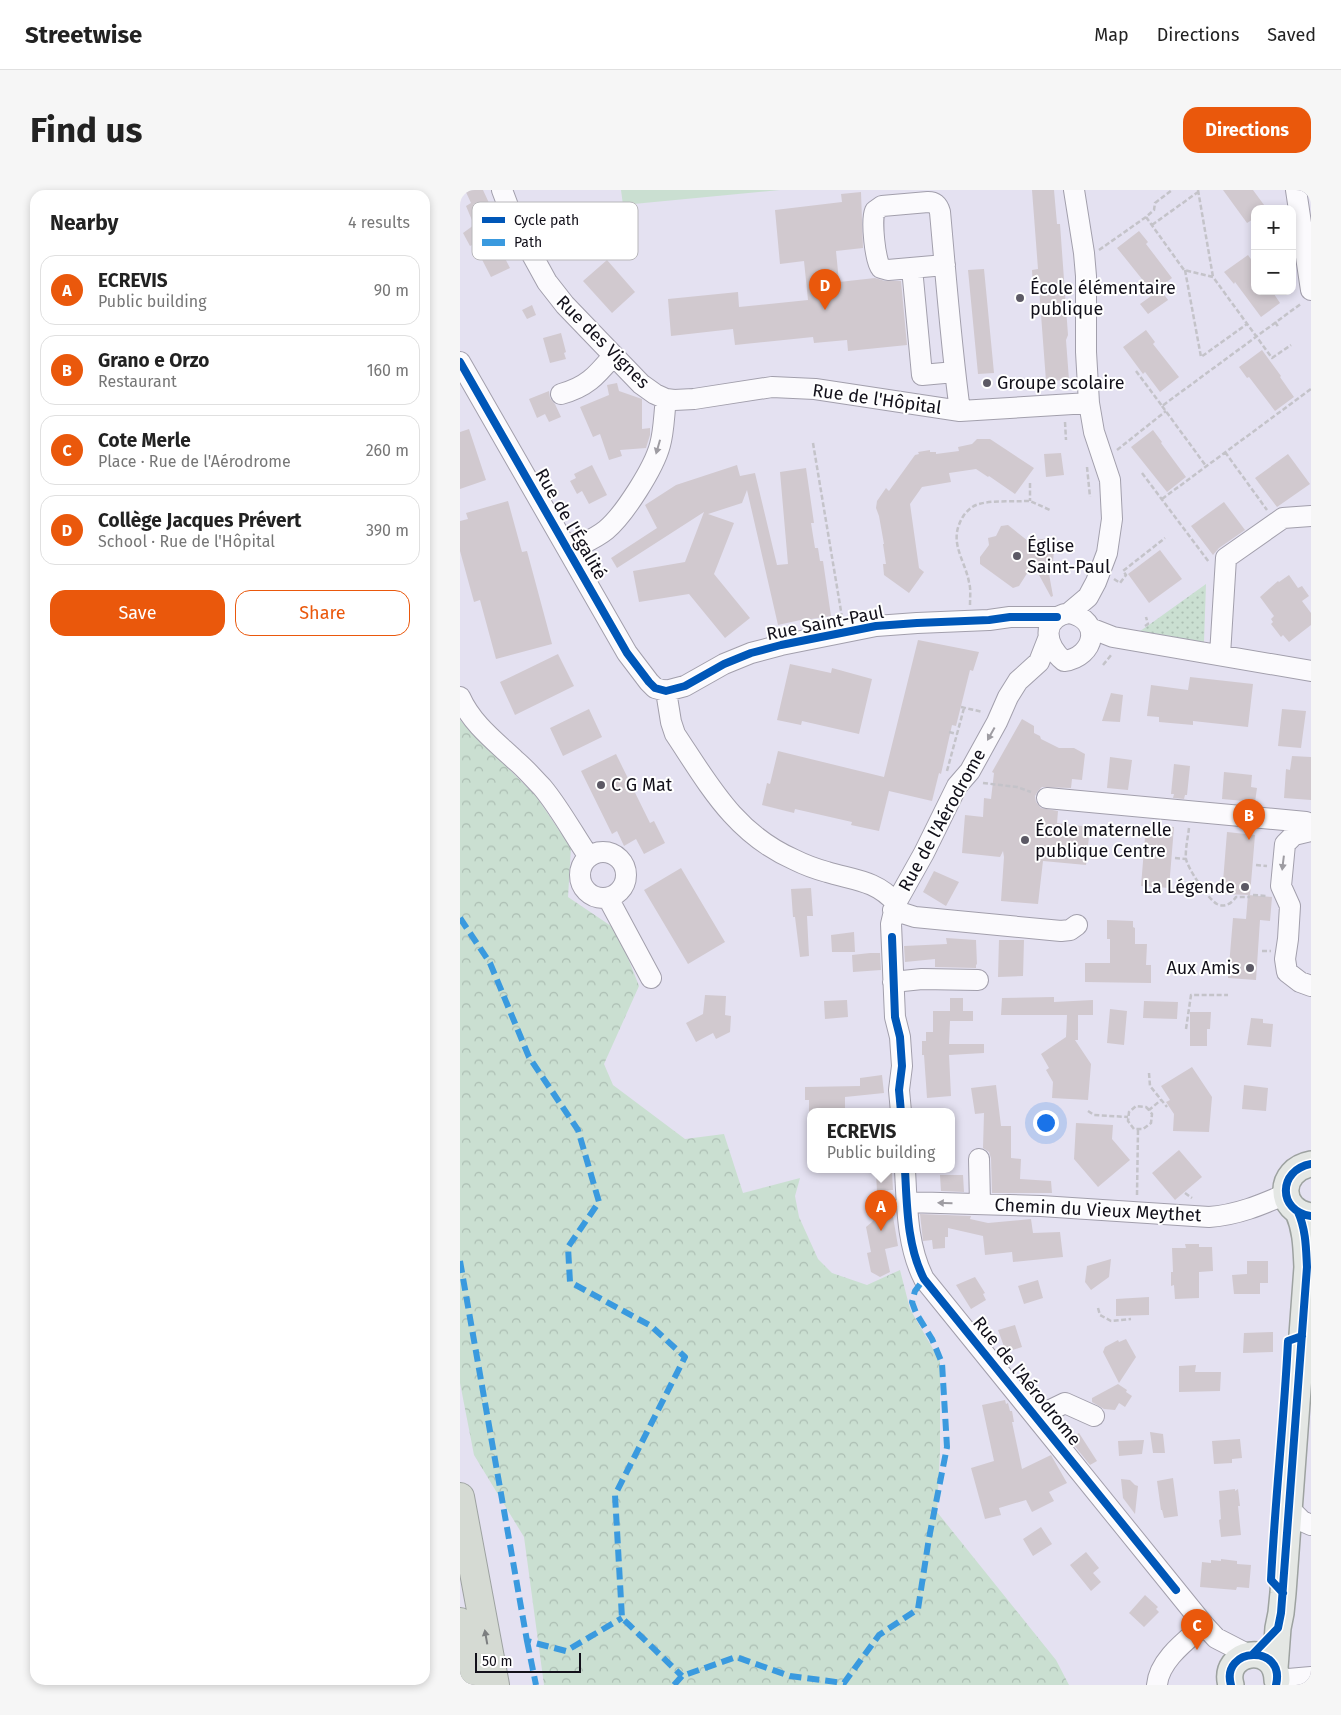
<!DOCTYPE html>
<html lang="en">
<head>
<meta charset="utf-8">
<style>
  body { margin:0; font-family:"Fira Sans",sans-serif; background:#f6f6f6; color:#222 }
  .controls { position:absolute; right:15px; top:15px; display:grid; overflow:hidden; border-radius:10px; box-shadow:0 2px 8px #0003 }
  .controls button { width:45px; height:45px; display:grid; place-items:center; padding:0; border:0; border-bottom:1px solid #e0e0e0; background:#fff; color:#222; font:25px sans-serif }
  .scale { position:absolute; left:15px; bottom:12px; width:106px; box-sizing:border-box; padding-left:5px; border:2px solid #12101a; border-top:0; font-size:14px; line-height:18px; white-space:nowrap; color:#12101a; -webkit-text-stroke:4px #fff; paint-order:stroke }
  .you { position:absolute; left:585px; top:932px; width:18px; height:18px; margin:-12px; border:4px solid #fff; border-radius:50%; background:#1a73e8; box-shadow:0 0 0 8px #1a73e833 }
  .badge { display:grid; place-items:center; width:32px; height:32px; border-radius:50%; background:#ea580c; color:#fff; font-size:16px; font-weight:700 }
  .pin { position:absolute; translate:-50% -41px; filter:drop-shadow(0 1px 2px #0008) }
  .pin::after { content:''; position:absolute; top:26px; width:18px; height:15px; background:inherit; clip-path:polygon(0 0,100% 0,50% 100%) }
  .popup { position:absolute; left:347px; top:918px; width:148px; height:65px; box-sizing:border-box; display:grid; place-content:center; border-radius:10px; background:#fff; filter:drop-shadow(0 1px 4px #0005); font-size:16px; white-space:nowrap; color:#767676 }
  .popup b { font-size:19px; color:#222 }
  .popup::after { content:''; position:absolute; left:50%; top:100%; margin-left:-10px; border:10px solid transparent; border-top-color:#fff }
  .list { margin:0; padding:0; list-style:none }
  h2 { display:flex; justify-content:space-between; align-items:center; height:65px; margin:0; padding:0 20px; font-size:21px }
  h2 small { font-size:16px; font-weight:400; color:#767676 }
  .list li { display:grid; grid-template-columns:32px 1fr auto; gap:15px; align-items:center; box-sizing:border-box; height:70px; margin:0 10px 10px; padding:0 10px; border:1px solid #e0e0e0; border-radius:15px }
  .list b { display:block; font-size:19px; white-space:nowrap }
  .list p { margin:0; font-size:16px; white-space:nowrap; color:#767676 }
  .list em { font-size:16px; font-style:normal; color:#767676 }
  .actions { display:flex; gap:10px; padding:15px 20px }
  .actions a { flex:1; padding:11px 0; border:1px solid #ea580c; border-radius:15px; text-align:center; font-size:18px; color:#ea580c }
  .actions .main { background:#ea580c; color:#fff }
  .map { position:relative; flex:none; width:851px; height:1495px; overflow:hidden; border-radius:15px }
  header { display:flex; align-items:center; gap:30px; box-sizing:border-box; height:70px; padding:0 25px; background:#fff; border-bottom:1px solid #e0e0e0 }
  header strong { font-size:24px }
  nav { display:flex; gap:28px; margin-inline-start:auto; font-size:18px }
  .intro { display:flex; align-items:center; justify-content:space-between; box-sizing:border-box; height:120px; padding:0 30px }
  h1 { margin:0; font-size:35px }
  .button { padding:12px 22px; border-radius:15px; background:#ea580c; color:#fff; font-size:18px; font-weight:700 }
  main { display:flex; gap:30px; padding:0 30px }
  aside { flex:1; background:#fff; border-radius:15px; box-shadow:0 2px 8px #0003 }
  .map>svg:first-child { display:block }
  .grass { fill:url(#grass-dots) }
  .forest { fill:url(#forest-crowns) }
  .garden { fill:#cadfd1 }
  .building { fill:#d1c9cf }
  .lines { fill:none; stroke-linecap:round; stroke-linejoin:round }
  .minor-casing { stroke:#a29fac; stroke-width:22 }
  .major-casing { stroke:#9da2a0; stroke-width:28 }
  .highway-casing { stroke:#9da2a0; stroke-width:30 }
  .path { stroke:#c4c3c9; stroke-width:2.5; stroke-dasharray:5 2.5; stroke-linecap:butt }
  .minor { stroke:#fbfafd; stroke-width:20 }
  .major { stroke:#e4e7e4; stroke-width:25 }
  .highway { stroke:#d5dad3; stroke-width:28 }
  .quiet { stroke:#3a9adf; stroke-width:6; stroke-dasharray:12 6; stroke-linecap:butt }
  .cycleway-casing { stroke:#fff; stroke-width:11 }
  .cycleway { stroke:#0057b8; stroke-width:8 }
  .oneway { fill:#9e9ca2 }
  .oneway2 { fill:#7d7f80 }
  .poi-dot { fill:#5c5965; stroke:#fff; stroke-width:2 }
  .labels { text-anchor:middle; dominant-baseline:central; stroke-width:4; stroke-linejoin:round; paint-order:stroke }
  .poi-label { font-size:18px; fill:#12101a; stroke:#fff; text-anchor:start }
  .street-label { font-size:18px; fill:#12101a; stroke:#fff }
  .key { fill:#fff; stroke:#b8b7ba; stroke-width:1 }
  .key-label { font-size:14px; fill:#12101a }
</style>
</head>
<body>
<header>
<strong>Streetwise</strong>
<nav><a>Map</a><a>Directions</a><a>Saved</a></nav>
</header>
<div class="intro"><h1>Find us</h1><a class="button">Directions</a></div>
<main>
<aside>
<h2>Nearby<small>4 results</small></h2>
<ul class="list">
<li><span class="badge">A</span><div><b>ECREVIS</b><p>Public building</p></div><em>90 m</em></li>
<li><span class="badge">B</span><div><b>Grano e Orzo</b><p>Restaurant</p></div><em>160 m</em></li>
<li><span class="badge">C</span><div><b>Cote Merle</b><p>Place · Rue de l'Aérodrome</p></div><em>260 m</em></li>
<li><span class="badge">D</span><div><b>Collège Jacques Prévert</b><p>School · Rue de l'Hôpital</p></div><em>390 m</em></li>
</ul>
<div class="actions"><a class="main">Save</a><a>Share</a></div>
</aside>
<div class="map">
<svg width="851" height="1495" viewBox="0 0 851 1495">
  <defs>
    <pattern id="grass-dots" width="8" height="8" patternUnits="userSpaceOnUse" patternTransform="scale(1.25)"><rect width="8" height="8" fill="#cadfd1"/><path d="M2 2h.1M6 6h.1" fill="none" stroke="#acbeb3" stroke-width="1.8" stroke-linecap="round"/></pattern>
    <pattern id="forest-crowns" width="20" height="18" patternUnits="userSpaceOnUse" patternTransform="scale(1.25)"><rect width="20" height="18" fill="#cadfd1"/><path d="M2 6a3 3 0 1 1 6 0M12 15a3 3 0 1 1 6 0" fill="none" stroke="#acbeb3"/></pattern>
  </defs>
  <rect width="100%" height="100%" fill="#e4e1f1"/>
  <!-- grass -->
  <path class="grass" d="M746 394 744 452 680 441 686 437Z"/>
  <!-- forest -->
  <path class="forest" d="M0 530 76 606 111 658 108 707 157 740 179 796 144 874 153 895 225 949 264 944 283 1003 340 988 335 1006 339 1027 358 1069 372 1083 407 1095 440 1080 450 1119 480 1171V1261L477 1322 596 1470 609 1495H84L64 1347 14 1265 0 1193Z"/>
  <!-- garden -->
  <path class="garden" d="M161 0H320L163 15Z"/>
  <!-- building -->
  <path class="building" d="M5 0H23L29 13 19 18 50 78 31 87 14 54 10 56 3 43 14 35 6 16 11 13Z
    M572 0H594L597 34H600L608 145 606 150 609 190 586 191 579 98 573 99 572 80 578 79Z
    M763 0H793L807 19H795V28L787 33Z
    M401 2 403 58 376 61 379 92 415 88 425 91H441L447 155 388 161 387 150 354 153 353 147 275 155 273 139 211 146 208 109 278 102 279 117 348 110 344 71 320 74 315 20 382 12 381 4Z
    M679 41 688 52 686 54 712 88 704 94 708 99 703 103 708 110 688 124 680 114 694 104 657 58Z
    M788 65 795 75V101H812L820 113 801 127 775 92 774 94 764 82Z
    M147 70 175 102 152 123 123 91Z
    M524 79 534 183 518 184 508 80Z
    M72 115 76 125 67 129 62 120Z
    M686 140 695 152 693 154 719 187 700 202 685 182 683 184 663 157Z
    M101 143 106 162 104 163 106 169 90 173 83 148Z
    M802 160 821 186 820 187 834 207 815 221 789 187 787 188 779 177Z
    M157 193 159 201 182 209V239L190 238V245L186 258 160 260 162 266 149 270 140 244 133 247 120 217 149 205 147 195Z
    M89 201 90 208 95 214 101 227 89 232 85 224 77 228 69 209Z
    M9 239 26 290 0 299V242Z
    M693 240 702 252 701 253 726 287 707 302 671 257Z
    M517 249H530L574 278 555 304 529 286 528 287 516 279 489 283 491 292 462 297 450 314 459 378 464 382 449 403 424 385 423 374H426L423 354H424L419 326 416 318 417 311 426 298 429 301 455 265 459 264 458 262 470 260V262H476V264L499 261 498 257 512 254Z
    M601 263 604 285 586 287 584 264Z
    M828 264 850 294 817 317 795 288Z
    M132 275 147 305 129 314 122 301 117 304 110 291 116 288 114 284Z
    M277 275 280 286 295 283 317 375 328 374 320 282 346 278 354 333H351L355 358H358L360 371H363L371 426 345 430V429L318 435 287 300 282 313 248 324 274 333 254 384 290 428 265 448 229 404 179 412 173 381 225 372 244 322 157 378 151 368 197 338 185 315 216 295Z
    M48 311 62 362 67 361 92 454 36 469 20 410 14 412 0 361V331L8 329 6 323Z
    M764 312 785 340 759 358 753 365 731 336Z
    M548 335 568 351 589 348 594 359 593 372 587 373 593 406 591 407 573 374 559 396 553 398 520 374V367L529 355 528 348 536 346 541 336Z
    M700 360 722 389 689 413 668 384Z
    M829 385 838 398 842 396 849 406 842 411 851 423V435L829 452 823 445 821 447 811 434 813 432 811 429 814 426 800 407 818 391 819 392Z
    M458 450 519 462 513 481 510 480 496 536 492 535 481 584 479 583 472 611 429 601 419 641 391 635 392 632 335 619 334 623 302 615 307 593 310 594 318 561 424 587Z
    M98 464 114 496 55 525 40 492Z
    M330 474 371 483 372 478 412 489 399 544 342 531 341 535 317 530Z
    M730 487 793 494 788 537 733 531V535L699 532V527L687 526 691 495 728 500Z
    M651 503 663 505 660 532 642 531Z
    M129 519 142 547 103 566 90 538Z
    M822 519 846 521 841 558 818 556Z
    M562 529 574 536V543L580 546 581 549 599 558H614L625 564 622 590 612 589 611 598 582 597 578 601 575 606 576 612 581 618 598 621 597 633 630 637 626 675 583 671 578 714 541 711 544 667 543 661 540 667 502 663 505 625 523 627 524 608 531 609 534 583 532 582Z
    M156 564 190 633 194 631 205 653 184 664 176 649 164 656 157 641 152 644 121 581Z
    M832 566 851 567V610L824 608 826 579 830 580Z
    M650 567 672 570 668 600 647 598Z
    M714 574 730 576 727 605H725L724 609 713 608 714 604H711Z
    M764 582 792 585 791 597 797 598 795 612 762 609Z
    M686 635 714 637 709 698 681 696Z
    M767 642 795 645 790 705 762 704Z
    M221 678 265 752 228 774 184 700Z
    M474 681 499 692 486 716 463 702Z
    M351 698 353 726H347L349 766 340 767 335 727H333L331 699Z
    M788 705 812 707 810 731 800 730 796 790 768 788 773 728 786 729Z
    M647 730 673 731V737L675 738V754H687L686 775H691V793L625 792V773H650V749H647Z
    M394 742 395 762H372L371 745Z
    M486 748 516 750 517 775 516 774V778L475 777V769L445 772 444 756 487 754Z
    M539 750H564L563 786 538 787Z
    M410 763H420L421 780 393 782 392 765Z
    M245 805 266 806 265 825 271 826 270 842 256 849 253 843 236 852 226 833 243 824Z
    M594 807V812L633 810V825H618V850H615L631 874 628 910 592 908 593 892 586 880 589 878 581 864 606 847 607 825H541L542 808Z
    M490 808H503V821H513V831H490L489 854H524V863L489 865 491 906 467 908 464 865H462V851H466V842H473V821H490Z
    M387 810 388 827 365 829 364 811Z
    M684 811 718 812 717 829 683 828Z
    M650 819 667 821 664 855 647 853Z
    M730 822H751L750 839H747V856H730Z
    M791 828 803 829V833L813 834 811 857 787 855Z
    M732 877 752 907 749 942 713 941 714 924 706 912 710 910 701 896Z
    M422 885 424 903 385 907V922H349V910H345V897L400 896V888Z
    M536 895 541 936H551V968L561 969 560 989 591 991 592 1003H532L531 968 529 962 523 958 524 923 515 924 511 898Z
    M784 895 808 898 806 921 782 919Z
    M616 933 653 935 652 949 670 970 638 997 614 969Z
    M719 960 742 987 715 1010 692 983Z
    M432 982 433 1000 417 1001 416 983Z
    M480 985H503L504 1002 481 1001Z
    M430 1009 438 1056 425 1059 430 1082 420 1087 411 1082 407 1063 411 1062 406 1037 412 1032Z
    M460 1024 511 1026 510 1029 528 1033 571 1029 573 1043 600 1042 603 1067 553 1072 552 1062 525 1065 523 1046 488 1038V1047H485V1058L473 1059 472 1050 463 1051Z
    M725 1054H739V1057H752L753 1081 739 1082V1108L715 1109 714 1095 711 1096V1082H713L712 1058H726Z
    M651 1069 649 1087 631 1100 625 1092 627 1076Z
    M787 1071H808V1093H800V1104H774L772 1085 787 1084Z
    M515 1087 525 1103 523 1104 526 1110 511 1119 496 1095Z
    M578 1090 583 1108 564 1114 558 1096Z
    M689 1107V1125L656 1126V1109Z
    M555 1135 562 1157 546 1162 538 1140Z
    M813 1142V1162L783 1163 784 1143Z
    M666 1149 676 1167 659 1193 643 1162 645 1157 658 1150 659 1152Z
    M736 1175 735 1182H761L760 1201 719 1202V1176Z
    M658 1194 667 1200 666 1202 672 1206 665 1217 659 1213 655 1220 644 1219 632 1212V1208Z
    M545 1210 546 1214 548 1213 550 1221H552L554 1232H552L562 1279 591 1265 607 1293 589 1302 594 1311 572 1322 566 1310 539 1318 541 1325 525 1329 511 1278 534 1271 522 1215Z
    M690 1242 703 1244 705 1263H693Z
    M619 1243 637 1271 630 1275 609 1249Z
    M780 1249 782 1268 772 1269V1273L754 1274 752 1251Z
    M684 1250 682 1264 659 1266 658 1251Z
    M713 1288 718 1326 704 1328 702 1320H701L697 1291Z
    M661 1289 670 1290 675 1295 678 1296 675 1324 663 1308Z
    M775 1299V1301L778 1299 780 1316H778L781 1345 761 1347 759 1330 761 1329 759 1301Z
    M581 1337 592 1354 573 1366 563 1349Z
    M626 1362 639 1378 633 1383 641 1392 631 1401 610 1375Z
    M761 1369 777 1371V1374L791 1375 789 1398 777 1397 776 1400 740 1397 742 1372 751 1373V1370L761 1371Z
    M685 1405 698 1417 696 1419 699 1422 684 1437 669 1423Z"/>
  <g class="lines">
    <defs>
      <path id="minor" d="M42 0 54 32 87 92 105 115 181 194 195 204 206 209 214 210 234 209 312 197 355 199 500 221 629 213
        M836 0 851 100
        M56 36 150 27
        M485 75 428 80 421 78C415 71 411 30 415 21L422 16 468 12C475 12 478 15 480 22 486 88 491 155 500 221
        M452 78 462 185 495 182
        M0 172 167 463 189 492 195 498 206 501 225 496 264 474 291 463 321 455 416 436 457 433 529 430 550 427H597
        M101 204C127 197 136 186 153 166
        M109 361C121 354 135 349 146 340 164 325 194 278 200 255 204 241 204 224 206 209
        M609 423 628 407 636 392 647 363 652 329 650 290 634 242 629 213 626 162V86L624 63 614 0
        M609 423C643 430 635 467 604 471 585 456 580 428 609 423Z
        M630 438 653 447 851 481
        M760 465 766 368 823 328 851 326
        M206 501 211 532 215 544C249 595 275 644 335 670 345 675 356 679 367 682 393 690 416 690 436 713
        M0 507C12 534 35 551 55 570 65 578 73 588 82 597 99 617 114 645 129 667
        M587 608 846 632 851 635
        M851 641 834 645 825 654 821 696 830 716 828 749 825 769 827 782 840 792 851 796
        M120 685a23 23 0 1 1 46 0a23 23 0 1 1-46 0Z
        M148 708 191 788
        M433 720 455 727 601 741 610 740 617 735
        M433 792 462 789 518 790
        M441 922 439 900 442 876 440 847 435 827 431 734 436 713 464 663 497 596 510 581 537 532 548 507 558 491 579 472 588 449
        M519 969 520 1014
        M445 980C447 1016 447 1056 464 1089L744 1435 756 1448 789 1465
        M446 1012 581 1016 749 1027C777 1025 801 1015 826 1004
        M576 1227 605 1213 634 1226
        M829 1318 842 1331 851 1335
        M817 1490 851 1487
        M697 1495C699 1470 727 1450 744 1435"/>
      <path id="major" d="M851 974C818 980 817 1021 851 1026
        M815 1478 818 1438 821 1423 823 1403 847 1077C846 1058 846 1040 838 1022
        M771 1495C761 1461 816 1451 817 1490"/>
      <path id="highway" d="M0 1307 35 1495
        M0 1432 12 1495"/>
    </defs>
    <!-- minor casing -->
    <use href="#minor" class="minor-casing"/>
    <!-- major casing -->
    <use href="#major" class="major-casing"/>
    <!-- highway casing -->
    <use href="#highway" class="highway-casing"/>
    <!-- path -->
    <path class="path" d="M738 0 753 87
      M686 27 724 80 753 87 812 168 831 155
      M692 35 738 2
      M639 60 686 27 694 20 695 13 712 0
      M725 80 741 167 787 134
      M815 132 819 138
      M676 181 702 216 842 113
      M702 216 746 276
      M605 232 606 250
      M353 253 382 427
      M657 260 706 221
      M765 262 807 320
      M627 277 630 307
      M682 283 749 372
      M570 293V311
      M702 309 851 199
      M654 389 660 393 666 385 663 381 705 348
      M510 415C510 407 511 399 509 392 504 367 487 351 504 325 508 320 512 316 519 314 533 310 551 312 566 311H570L590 320
      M685 436 688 434 686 427
      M643 475 652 464
      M501 517 523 522
      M489 542 497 544
      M487 581 504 518
      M523 593 557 597 571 602
      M729 638C728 647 725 660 726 669 728 679 748 709 757 714 765 718 772 713 776 707H790
      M715 668 726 669
      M796 675 807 676
      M793 705 807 706
      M802 761H811
      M726 839 731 805H768
      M689 883 690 896 707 917
      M689 920 686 917 676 916 669 922 668 931 674 939H683L691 933 692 924 689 920 701 910
      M628 921 634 925 668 927
      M725 1003 732 1008
      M677 1005 678 939
      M638 1118 640 1125 651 1131 671 1129"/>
    <!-- minor -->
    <use href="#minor" class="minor"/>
    <!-- major -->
    <use href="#major" class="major"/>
    <!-- highway -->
    <use href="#highway" class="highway"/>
    <!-- quiet -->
    <path class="quiet" d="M0 728 30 773 69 867 118 940 139 1012 108 1057 110 1092 191 1136 225 1167 155 1305 162 1428 222 1486
      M0 1071 67 1451 106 1461 162 1428
      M67 1451 76 1495
      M214 1495 222 1486 276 1467 330 1486 384 1493 419 1445 458 1419 469 1348 487 1257 482 1173 472 1149 456 1123 452 1112 455 1101 464 1089"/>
    <defs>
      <path id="cycleway" d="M0 172 167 463 189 492 195 498 206 501 225 496 264 474 291 463 321 455 416 436 457 433 529 430 550 427H597
        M432 747 435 827 440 847 442 876 439 900 441 922
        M851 974C818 980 817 1021 851 1026
        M445 980C447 1016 447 1056 464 1089L716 1400
        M823 1403 811 1390C815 1310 824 1231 828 1151L842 1146
        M792 1465 818 1438 821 1423 847 1077C846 1058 846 1040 838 1022
        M771 1495C760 1457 826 1453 816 1495"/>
    </defs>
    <!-- cycleway casing -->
    <use href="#cycleway" class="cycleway-casing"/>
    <!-- cycleway -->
    <use href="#cycleway" class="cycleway"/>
  </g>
  <!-- one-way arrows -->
  <defs><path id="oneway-solid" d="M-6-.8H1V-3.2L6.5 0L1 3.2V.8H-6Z" transform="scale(1.25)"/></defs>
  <g class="oneway">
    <use href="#oneway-solid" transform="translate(198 257) rotate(106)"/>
    <use href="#oneway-solid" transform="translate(531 544) rotate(119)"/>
    <use href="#oneway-solid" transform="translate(823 673) rotate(97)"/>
    <use href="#oneway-solid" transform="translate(485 1013) rotate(-178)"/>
  </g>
  <use class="oneway2" href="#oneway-solid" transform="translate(26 1447) rotate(-100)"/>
  <!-- markers -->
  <g class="poi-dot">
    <circle cx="560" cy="108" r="5"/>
    <circle cx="527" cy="193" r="5"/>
    <circle cx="557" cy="366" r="5"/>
    <circle cx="141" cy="595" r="5"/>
    <circle cx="565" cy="650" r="5"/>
    <circle cx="785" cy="697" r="5"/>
    <circle cx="790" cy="778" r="5"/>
  </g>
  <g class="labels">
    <!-- poi labels -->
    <g class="poi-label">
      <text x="570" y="98">École élémentaire<tspan x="570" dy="21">publique</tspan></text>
      <text x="537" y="193">Groupe scolaire</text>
      <text x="567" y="356">Église<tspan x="567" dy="21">Saint-Paul</tspan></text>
      <text x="151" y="595">C G Mat</text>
      <text x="575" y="640">École maternelle<tspan x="575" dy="21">publique Centre</tspan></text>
      <text x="775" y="697" text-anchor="end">La Légende</text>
      <text x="780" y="778" text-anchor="end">Aux Amis</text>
    </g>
    <!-- street labels -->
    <g class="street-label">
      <text transform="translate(143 152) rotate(45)">Rue des Vignes</text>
      <text transform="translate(417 209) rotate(8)">Rue de l'Hôpital</text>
      <text transform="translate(111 334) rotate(60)">Rue de l'Égalité</text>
      <text transform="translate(365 433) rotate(-11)">Rue Saint-Paul</text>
      <text transform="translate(482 630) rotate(-61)">Rue de l'Aérodrome</text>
      <text transform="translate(638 1020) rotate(3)">Chemin du Vieux Meythet</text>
      <text transform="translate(567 1191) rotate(51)">Rue de l'Aérodrome</text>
    </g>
  </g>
  <!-- legend -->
  <rect x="12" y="12" width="166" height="58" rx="8" class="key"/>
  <rect x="22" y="27" width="23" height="6" fill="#0057b8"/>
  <rect x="22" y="49" width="23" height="7" fill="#3a9adf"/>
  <g class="key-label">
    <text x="54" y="35">Cycle path</text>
    <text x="54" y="57">Path</text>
  </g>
</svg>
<div class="controls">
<button>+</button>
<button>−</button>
</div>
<div class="scale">50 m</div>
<div class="you"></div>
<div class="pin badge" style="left:421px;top:1041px">A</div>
<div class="popup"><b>ECREVIS</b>Public building</div>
<div class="pin badge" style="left:789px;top:650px">B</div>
<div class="pin badge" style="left:737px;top:1460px">C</div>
<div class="pin badge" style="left:365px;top:120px">D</div>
</div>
</main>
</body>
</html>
